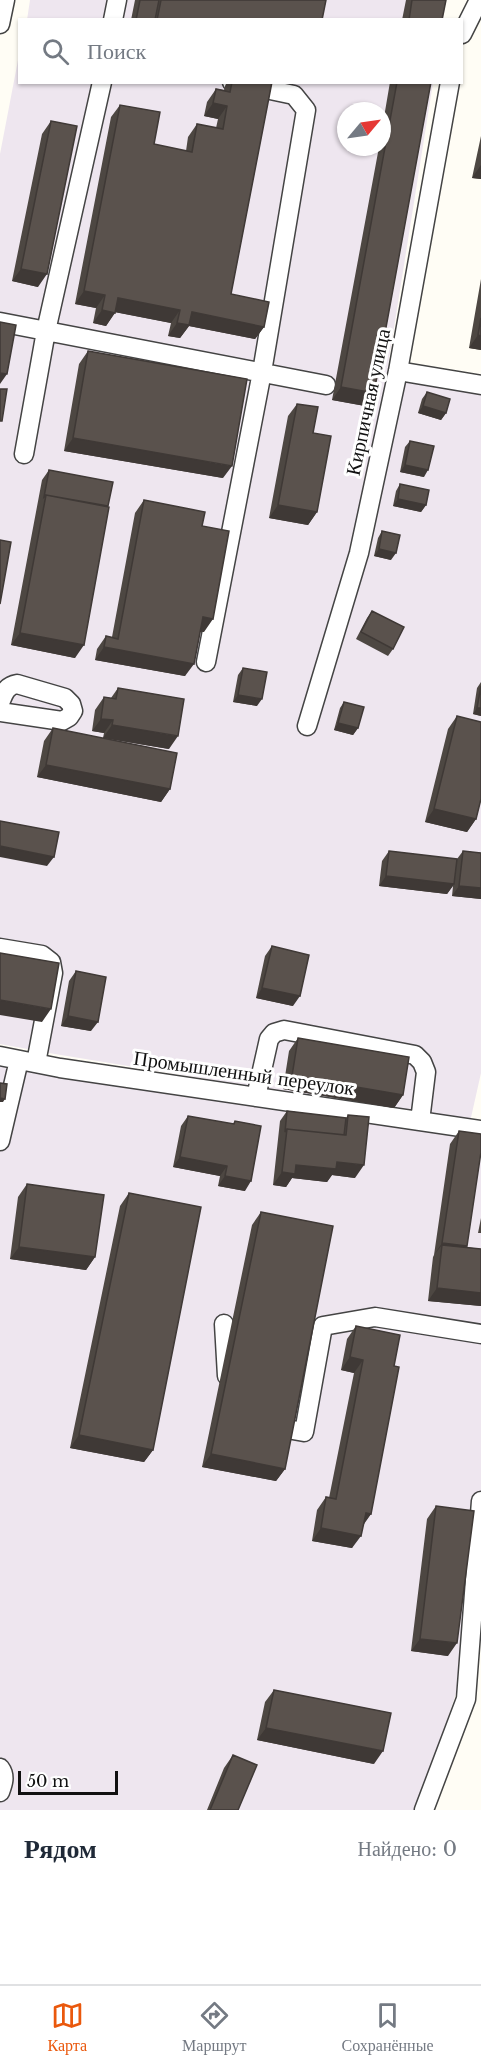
<!DOCTYPE html>
<html lang="ru">
<head>
<meta charset="utf-8">
<style>
  body { margin:0; font-family:"Libre Baskerville",serif; background:#f6f6f7; color:#1f2937 }
  .compass { position:absolute; left:337px; top:102px; width:54px; height:54px; border-radius:50%; background:#fff; box-shadow:0 2px 4px #0004; rotate:61deg }
  .scale { position:absolute; left:18px; bottom:15px; width:100px; box-sizing:border-box; padding-left:6px; border:3px solid #111; border-top:0; font-size:16px; line-height:21px; white-space:nowrap; color:#111; -webkit-text-stroke:4px #fff; paint-order:stroke }
  .list { margin:0; padding:0; list-style:none }
  h2 { display:flex; justify-content:space-between; align-items:center; height:78px; margin:0; padding:0 24px; font-size:26px }
  h2 small { font-size:20px; font-weight:400; color:#747a83 }
  .icon { flex:none; width:33px; height:33px; fill:none; stroke:currentColor; stroke-width:2; stroke-linecap:round; stroke-linejoin:round }
  .map { position:relative; flex:none; width:481px; height:1810px; overflow:hidden }
  .search { position:absolute; background:#fff; box-shadow:0 2px 4px #0004; left:18px; right:18px; top:18px; height:66px; display:flex; align-items:center; gap:15px; box-sizing:border-box; padding:0 21px; border-radius:0px; color:#747a83; font-size:22px }
  .sheet { height:174px; background:#fff }
  nav { display:flex; justify-content:space-around; align-items:center; box-sizing:border-box; height:84px; border-top:2px solid #e0e1e3; background:#fff; font-size:16px; color:#747a83 }
  nav a { display:grid; justify-items:center; gap:3px }
  nav .on { color:#ea580c }
  .map>svg:first-child { display:block }
  .industrial { fill:#eee6ef; fill-rule:evenodd }
  .lines { fill:none; stroke-linecap:round; stroke-linejoin:round }
  .minor-casing { stroke:#444; stroke-width:21 }
  .minor { stroke:#fff; stroke-width:18 }
  .wall { fill:#4d4742 }
  .shaded-wall { fill:#3f3936 }
  .building { fill:#5a524d; stroke:#3f3936; stroke-width:1.5 }
  .labels { text-anchor:middle; dominant-baseline:central; stroke-width:6; stroke-linejoin:round; paint-order:stroke }
  .street-label { font-size:20px; fill:#111; stroke:#fff }
</style>
</head>
<body>
<div class="map">
<svg width="481" height="1810" viewBox="0 0 481 1810">
  <rect width="100%" height="100%" fill="#fffdf5"/>
  <!-- industrial -->
  <path class="industrial" d="M30 0H446L443 20H27Z
    M19 55 20 82 433 83 386 378 481 392V1073L470 1122 55 1054 0 1044V154ZM346 111H382V147H346Z
    M0 1062 481 1139V1497L457 1690 418 1810H0Z"/>
  <g class="lines">
    <defs>
      <path id="minor" d="M113 20 117 0
        M0 24 5 0
        M462 34 479 0
        M0 322 326 385
        M398 371 481 385
        M24 454 46 331 102 82
        M206 662 262 372 306 110 294 95 232 82
        M0 703C4 693 6 686 17 684L65 698 71 704 73 711 69 717 62 721 0 712
        M307 726 359 553 398 371 450 82
        M0 948 42 955 51 962 53 973 36 1063
        M0 1056 60 1068 481 1130
        M256 1097 269 1039 274 1033 284 1030 415 1055 422 1062 426 1072 420 1121
        M0 1141 19 1060
        M224 1324 227 1376
        M270 1426 304 1432 323 1326 375 1317 481 1334
        M0 1768C6 1776 3 1784 0 1792
        M424 1810 466 1699 481 1501"/>
    </defs>
    <!-- minor casing -->
    <use href="#minor" class="minor-casing"/>
    <!-- minor -->
    <use href="#minor" class="minor"/>
  </g>
  <!-- wall -->
  <path class="wall" d="M135 0H326L322 20H131Z
    M406 0H446L442 20H402Z
    M227 82H272L231 294 264 327 255 339 189 326 180 338 168 336 171 323 115 312 106 326 93 323 96 308 75 304 111 117 120 105 154 144 186 151 188 137 197 124 216 128 218 119 204 116 207 102 216 89 224 90 225 86Z
    M390 82H431L374 393 365 406 332 400 379 147H382V129Z
    M51 121 38 287 12 281 42 134Z
    M481 136V179L472 178Z
    M481 279V350L469 348Z
    M88 351 223 478 64 451 79 364Z
    M427 392 446 413 441 420 418 413 422 399Z
    M297 404 313 433 317 512 308 525 269 518 288 416Z
    M410 441 424 477 400 472 405 447Z
    M49 470 108 506 75 658 11 645 42 480Z
    M400 484 426 505 421 512 393 506 396 491Z
    M144 500 202 526 204 632H200L185 676 95 660 97 649 106 636 112 637 135 513Z
    M382 531 391 560 374 556 378 538Z
    M372 611 393 649 388 656 356 639 367 618Z
    M243 668 257 706 233 702 238 675Z
    M481 682V716L473 714 477 688Z
    M118 688 169 749 103 738 104 733 92 731 95 710 104 697 111 698Z
    M344 702 358 728 353 735 334 730 340 708Z
    M457 716 476 819 467 832 425 822 448 729Z
    M53 728 170 789 161 802 37 777 44 741Z
    M389 851 457 859 463 851 481 853V899L452 896 453 886 447 894 379 886 382 861Z
    M272 946 293 1006 256 998 265 956Z
    M76 971 91 1031 61 1026 69 981Z
    M298 1038 403 1095 394 1108 283 1089 289 1051Z
    M287 1111 346 1118 348 1115 355 1178 332 1175 327 1182 292 1178 286 1187 273 1185 280 1121Z
    M188 1116 233 1124 235 1121 245 1191 218 1186 220 1176 173 1167 181 1126Z
    M459 1131 467 1246 466 1247 481 1249V1306L428 1301 433 1257 434 1255 450 1144Z
    M27 1184 95 1257 86 1270 10 1259 18 1197Z
    M129 1193 153 1450 144 1462 70 1448 120 1206Z
    M261 1212 285 1469 276 1481 202 1467 252 1225Z
    M481 1218V1233H478Z
    M356 1326 394 1366 371 1514 363 1524 352 1548 312 1541 317 1510 326 1497 329 1498 354 1373 341 1370 347 1339Z
    M436 1506 448 1656 411 1651 427 1519Z
    M274 1690 374 1764 257 1740 265 1702Z
    M233 1755 238 1810H207L224 1768Z"/>
  <!-- shaded-wall -->
  <path class="shaded-wall" d="M213 103 227 106 218 119 204 116Z
    M481 165V179L472 178Z
    M21 269 47 274 38 287 12 281Z
    M84 291 105 295 96 308 75 304Z
    M118 298 180 310 171 323 109 311Z
    M102 310 115 313 106 326 93 323Z
    M192 312 264 327 255 339 189 326 180 338 168 336 177 323Z
    M478 335 481 336V350L469 348Z
    M0 373 7 374 0 384Z
    M341 387 374 393 365 406 332 400Z
    M423 406 446 413 441 420 418 413Z
    M73 438 232 466 223 478 64 451Z
    M405 465 428 470 424 477 400 472Z
    M398 499 426 505 421 512 393 506Z
    M278 505 317 512 308 525 269 518Z
    M379 549 396 553 391 560 374 556Z
    M203 617 213 619 204 632 194 630Z
    M20 633 84 645 75 658 11 645Z
    M104 647 194 664 185 676 95 660Z
    M238 695 262 699 257 706 233 702Z
    M477 708H481V716L473 714Z
    M101 719 113 720 104 733 92 731Z
    M338 723 358 728 353 735 334 730Z
    M112 725 178 736 169 749 103 738Z
    M46 765 170 789 161 802 37 777Z
    M434 809 476 819 467 832 425 822Z
    M0 846 54 857 47 866 0 857Z
    M386 876 454 884 447 894 379 886Z
    M459 886 481 888V899L452 896Z
    M262 988 300 996 293 1006 256 998Z
    M0 1000 51 1009 42 1022 0 1015Z
    M68 1016 98 1022 91 1031 61 1026Z
    M292 1076 403 1095 394 1108 283 1089Z
    M0 1098 5 1099 3 1102H0Z
    M180 1157 227 1166 220 1176 173 1167Z
    M337 1162 364 1165 355 1178 332 1175 327 1182 292 1178 286 1187 273 1185 282 1172 296 1165Z
    M225 1176 251 1181 245 1191 218 1186Z
    M442 1243 467 1246 458 1259 442 1245 434 1255Z
    M19 1247 95 1257 86 1270 10 1259Z
    M437 1288 481 1293V1306L428 1301Z
    M350 1357 363 1360 354 1373 341 1370Z
    M79 1435 153 1450 144 1462 70 1448Z
    M211 1454 285 1469 276 1481 202 1467Z
    M366 1513 371 1514 362 1527Z
    M321 1528 361 1536 352 1548 312 1541Z
    M420 1639 457 1643 448 1656 411 1651Z
    M266 1728 383 1751 374 1764 257 1740Z"/>
  <!-- building -->
  <path class="building" d="M140 0H159L155 20H136Z
    M161 0H326L322 20H157Z
    M412 0H446L442 20H409Z
    M232 82H272L231 294 269 302 264 327 192 312 189 325 177 323 180 310 118 298 115 313 102 310 105 295 84 291 120 105 160 112 154 144 192 152 197 124 223 129 227 106 213 103 216 89 230 92Z
    M397 82H431L374 393 341 387Z
    M51 121 77 126 47 274 21 269Z
    M481 318V336L478 335Z
    M0 322 16 325 7 374 0 373Z
    M88 351 247 379 232 466 73 438Z
    M0 389H7L2 421H0Z
    M427 392 450 399 446 413 423 406Z
    M297 404 318 407 313 433 331 436 317 512 278 505Z
    M410 441 434 446 428 470 405 465Z
    M49 470 113 482 108 506 46 495 44 497Z
    M400 484 429 490 426 505 398 499Z
    M46 495 109 507 84 645 20 633Z
    M144 500 205 512 202 526 229 531 213 619 203 617 194 664 104 647 106 636 118 639Z
    M382 531 400 535 396 553 379 549Z
    M0 540 11 542 0 604Z
    M372 611 404 627 393 649 361 632Z
    M243 668 267 672 262 699 238 695Z
    M481 686V708H477Z
    M118 688 184 699 178 736 112 725 113 720 101 719 104 697 116 699Z
    M344 702 364 707 358 728 338 723Z
    M457 716 481 722V799L476 819 434 809Z
    M53 728 177 753 170 789 46 765Z
    M0 821 59 832 54 857 0 846Z
    M389 851 457 859 454 884 386 876Z
    M463 851 481 853V888L459 886Z
    M272 946 309 955 300 996 262 988Z
    M0 953 59 963 51 1009 0 1000Z
    M76 971 106 977 98 1022 68 1016Z
    M298 1038 409 1057 403 1095 292 1076Z
    M0 1083 7 1084 5 1099 0 1098Z
    M287 1111 346 1118 344 1135 287 1129 285 1132Z
    M348 1115 369 1117 364 1165 337 1162 336 1169 296 1165 295 1174 282 1172 287 1129 346 1135Z
    M188 1116 234 1124 235 1121 261 1126 251 1181 225 1176 227 1166 180 1157Z
    M459 1131 481 1134V1152L467 1246 442 1243Z
    M27 1184 104 1195 95 1257 19 1247Z
    M129 1193 201 1207 153 1450 79 1435Z
    M261 1212 333 1226 285 1469 211 1454Z
    M442 1245 481 1249V1293L437 1288Z
    M356 1326 400 1335 394 1366 399 1367 371 1514 366 1513 361 1536 321 1528 326 1497 336 1499 363 1360 350 1357Z
    M436 1506 474 1511 457 1643 420 1639Z
    M274 1690 391 1713 383 1751 266 1728Z
    M233 1755 257 1765 238 1810H210Z"/>
  <g class="labels">
    <!-- street labels -->
    <g class="street-label">
      <text transform="translate(368 402) rotate(-78)">Кирпичная улица</text>
      <text transform="translate(244 1073) rotate(8)">Промышленный переулок</text>
    </g>
  </g>
</svg>
<svg class="compass" viewBox="-18 -18 36 36"><path d="M0-13l5 13h-10z" fill="#e53935"/><path d="M0 13l5-13h-10z" fill="#747a83"/></svg>
<div class="scale">50 m</div>
<div class="search"><svg class="icon" aria-label="search" viewBox="0 0 24 24"><circle cx="10" cy="10" r="6"/><path d="M15 15l6 6"/></svg>Поиск</div>
</div>
<section class="sheet">
<h2>Рядом<small>Найдено: 0</small></h2>
<ul class="list">
</ul>
</section>
<nav>
<a class="on"><svg class="icon" aria-label="map" viewBox="0 0 24 24"><path d="M3 6l6-2 6 2 6-2v14l-6 2-6-2-6 2zM9 4v14M15 6v14"/></svg>Карта</a>
<a><svg class="icon" aria-label="directions" viewBox="0 0 24 24"><path d="M12 3l9 9-9 9-9-9zM9 14v-3h6M13 9l2 2-2 2"/></svg>Маршрут</a>
<a><svg class="icon" aria-label="saved" viewBox="0 0 24 24"><path d="M7 4h10v16l-5-4-5 4z"/></svg>Сохранённые</a>
</nav>
</body>
</html>
